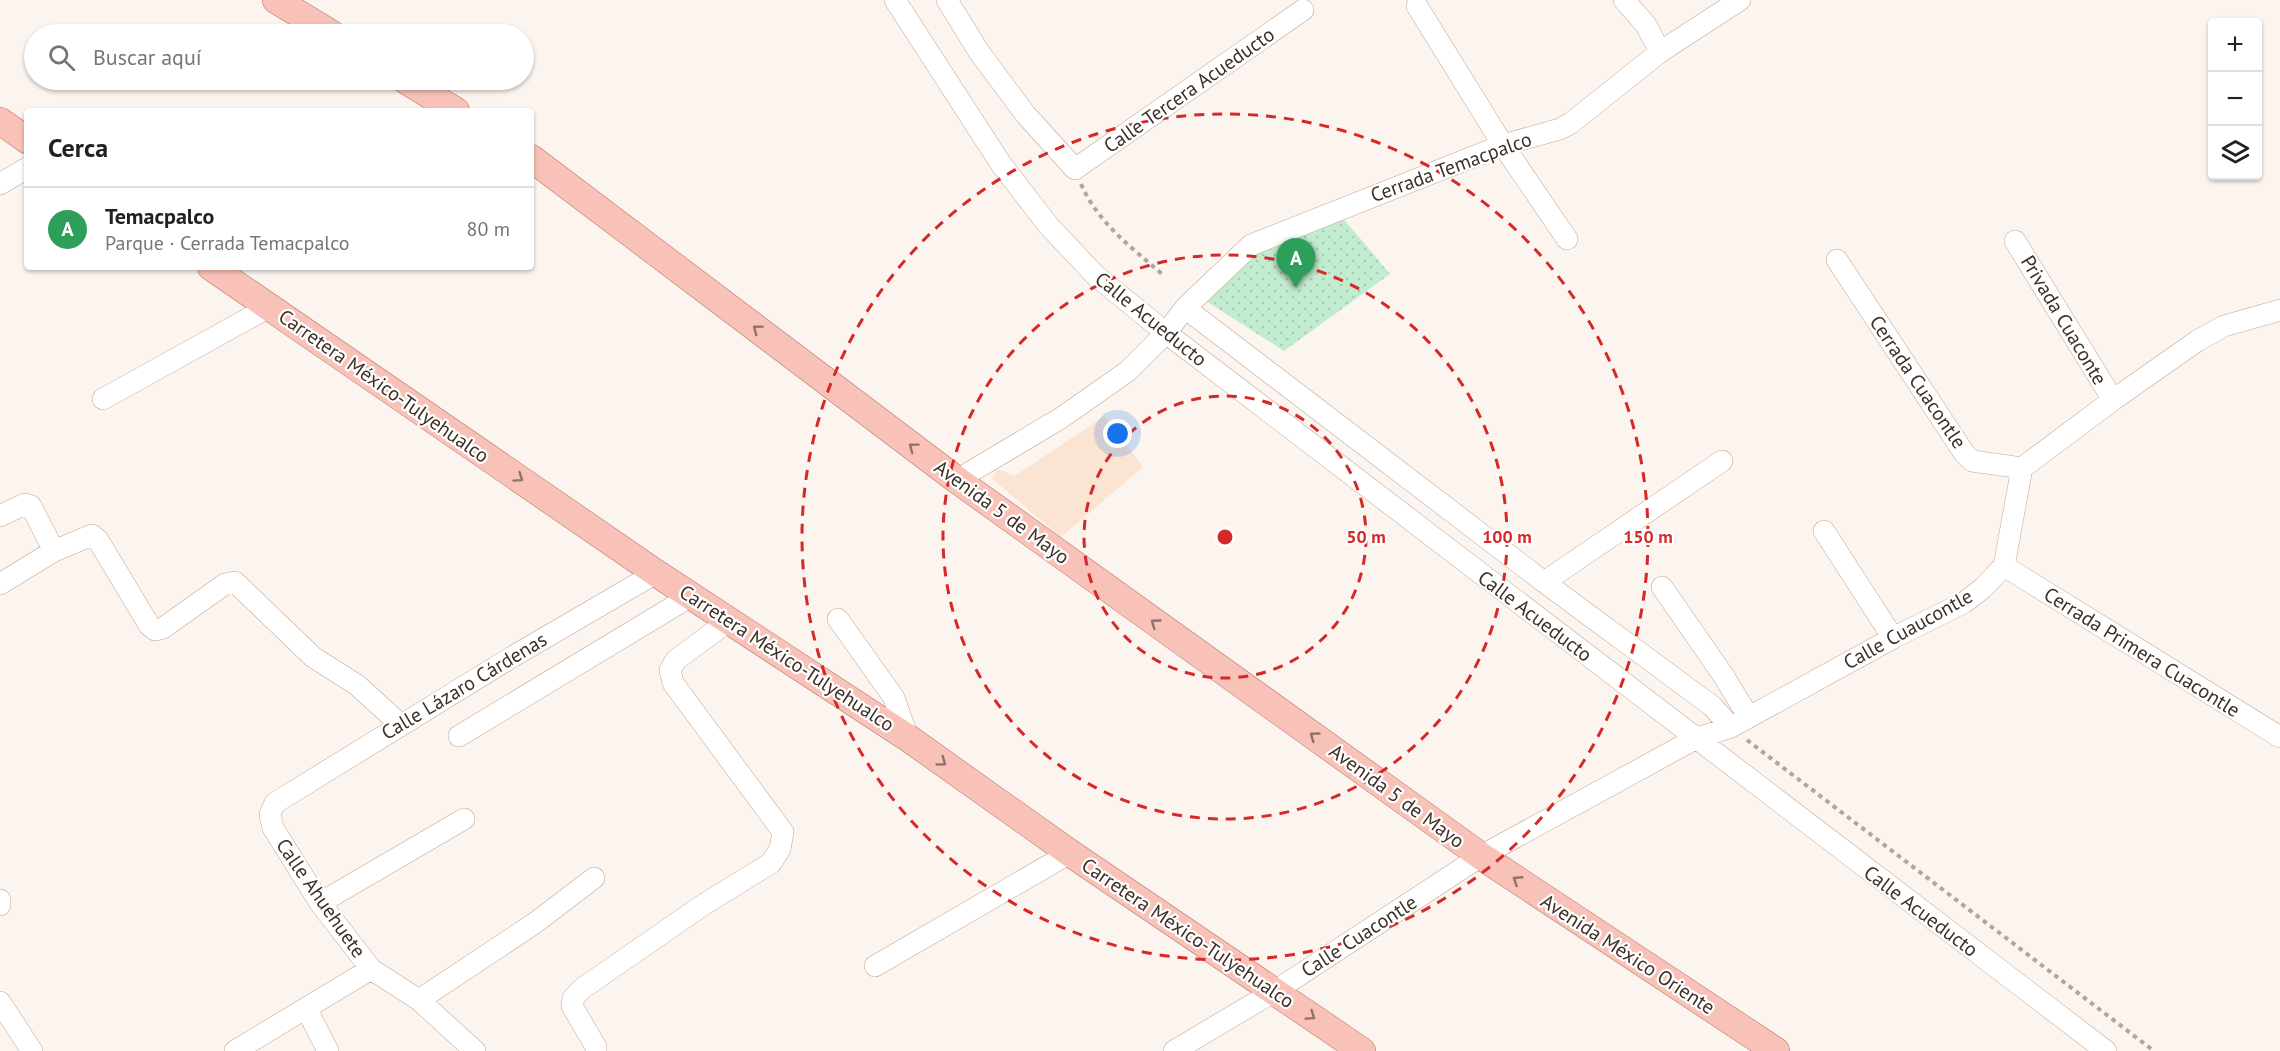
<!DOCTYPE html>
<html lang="es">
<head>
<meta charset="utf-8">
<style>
  body { margin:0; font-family:"PT Sans",sans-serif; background:#f6f6f6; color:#202124 }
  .controls { position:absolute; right:18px; top:18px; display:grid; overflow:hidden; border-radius:6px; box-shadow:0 2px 4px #0004 }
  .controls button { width:54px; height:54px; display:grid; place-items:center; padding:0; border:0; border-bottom:2px solid #e0e0e0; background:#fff; color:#202124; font:30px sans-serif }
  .you { position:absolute; left:1118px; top:434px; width:21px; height:21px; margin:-15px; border:4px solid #fff; border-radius:50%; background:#1a73e8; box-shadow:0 0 0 9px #1a73e833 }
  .badge { display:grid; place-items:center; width:39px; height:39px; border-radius:50%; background:#b45309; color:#fff; font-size:20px; font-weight:700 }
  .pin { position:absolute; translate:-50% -50px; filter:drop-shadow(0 2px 3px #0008) }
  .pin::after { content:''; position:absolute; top:32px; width:21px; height:18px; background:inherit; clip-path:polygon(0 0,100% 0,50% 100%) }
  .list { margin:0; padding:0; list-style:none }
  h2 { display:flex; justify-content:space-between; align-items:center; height:78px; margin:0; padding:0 24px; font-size:26px }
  h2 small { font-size:20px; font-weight:400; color:#757577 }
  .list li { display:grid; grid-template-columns:39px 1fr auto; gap:18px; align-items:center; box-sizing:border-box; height:84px; padding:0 24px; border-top:2px solid #e0e0e0 }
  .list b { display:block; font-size:22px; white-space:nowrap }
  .list p { margin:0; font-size:20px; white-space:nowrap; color:#757577 }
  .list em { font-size:20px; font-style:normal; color:#757577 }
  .icon { flex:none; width:33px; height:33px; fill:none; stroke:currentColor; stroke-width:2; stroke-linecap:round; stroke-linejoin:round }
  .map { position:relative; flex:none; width:2280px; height:1051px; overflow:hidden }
  .search { position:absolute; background:#fff; box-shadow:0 2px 4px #0004; left:24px; top:24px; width:510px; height:66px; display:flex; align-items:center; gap:15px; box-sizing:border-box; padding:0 21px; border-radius:33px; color:#757577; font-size:22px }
  .panel { position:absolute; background:#fff; box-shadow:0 2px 4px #0004; left:24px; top:108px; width:510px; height:162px; border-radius:6px }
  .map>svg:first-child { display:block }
  .built { fill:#fce4d3 }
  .park { fill:url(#park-dots) }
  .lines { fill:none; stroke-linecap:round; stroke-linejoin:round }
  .minor-casing { stroke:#c5a58f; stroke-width:22 }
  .major-casing { stroke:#b47566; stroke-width:28 }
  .path { stroke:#afa69f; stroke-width:4; stroke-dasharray:4.5 4.5; stroke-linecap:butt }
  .minor { stroke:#fff; stroke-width:21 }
  .major { stroke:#f9c2b8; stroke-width:27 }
  .oneway { stroke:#917268 }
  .ring { fill:none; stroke:#d62828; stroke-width:3; stroke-dasharray:10 8 }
  .labels { text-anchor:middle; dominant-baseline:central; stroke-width:4.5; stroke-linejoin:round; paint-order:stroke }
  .street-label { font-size:20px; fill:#3c3027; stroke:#fff }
  .centre { fill:#d62828; stroke:#fff; stroke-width:3 }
  .ring-label { font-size:18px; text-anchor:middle; font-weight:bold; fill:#d62828; stroke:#fff; stroke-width:4.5; stroke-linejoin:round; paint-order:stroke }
</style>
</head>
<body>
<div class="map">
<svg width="2280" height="1051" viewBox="0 0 2280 1051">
  <defs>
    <pattern id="park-dots" width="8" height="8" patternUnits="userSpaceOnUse" patternTransform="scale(1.5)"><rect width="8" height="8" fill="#c2eccf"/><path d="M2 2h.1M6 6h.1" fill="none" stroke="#a8cbb2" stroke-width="1.8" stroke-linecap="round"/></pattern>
  </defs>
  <rect width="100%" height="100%" fill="#fbf4ef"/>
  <!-- built -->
  <path class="built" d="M1105 416 1143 467 1061 537 991 478 998 469 1014 476Z"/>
  <!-- park -->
  <path class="park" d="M1342 217 1390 274 1284 351 1206 301 1255 253Z"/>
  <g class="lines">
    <defs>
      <path id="minor" d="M895 0 1001 164 1048 225 1096 276 1166 333 2106 1051
        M947 0 979 52 1026 115 1075 169 1303 10
        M1624 0 1646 25 1660 52
        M1417 6 1503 145 1567 239
        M0 184 27 168
        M2015 241 2113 400
        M1837 260 1964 453 1972 461 2022 468
        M1185 308 1544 582 1712 706 1731 727
        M103 399 269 307
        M957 480 1061 418 1128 371 1166 333 1185 308 1251 245 1503 145 1560 129 1571 123 1660 52 1740 0
        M0 516 25 504 31 506 54 551
        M1824 531 1893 638
        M2004 566 2280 737
        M1544 582 1722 461
        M0 584 54 551 92 535 98 540 149 625 155 630 163 628 225 584 235 582 313 657 357 685 401 725
        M1662 587 1723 675 1748 716
        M838 619 894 698 908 738
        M459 736 691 596
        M0 900V905
        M320 903 464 819
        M875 966 1070 853
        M419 1000 535 923 594 878
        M0 1002 32 1051
        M306 1008 328 1051
        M596 1047 572 1006 573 998 583 988 703 905 771 863 780 849 783 832 673 683 670 670 676 660 730 620
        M235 1051 371 969
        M475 1051 419 1000 371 969 320 903 273 828 270 814 275 803 512 657 656 573
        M1174 1051 1275 991 1481 856 1695 739 1731 727 1893 638 1965 602 1983 588 2004 566 2022 468 2113 400 2197 341 2224 326 2280 310"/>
      <path id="major" d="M276 0 332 34
        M405 80 456 111
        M0 121 27 140
        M531 158 957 480 1481 856 1776 1051
        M211 267 656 573 908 738 1070 853 1362 1051"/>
    </defs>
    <!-- minor casing -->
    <use href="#minor" class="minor-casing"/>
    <!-- major casing -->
    <use href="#major" class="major-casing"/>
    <!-- path -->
    <path class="path" d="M1081 184C1098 223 1131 247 1162 274
      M1747 740 2154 1051"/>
    <!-- minor -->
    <use href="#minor" class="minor"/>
    <!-- major -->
    <use href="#major" class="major"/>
  </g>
  <!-- one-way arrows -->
  <defs><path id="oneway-chevron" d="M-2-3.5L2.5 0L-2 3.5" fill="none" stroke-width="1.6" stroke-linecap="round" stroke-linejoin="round" transform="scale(1.5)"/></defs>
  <g class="oneway">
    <use href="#oneway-chevron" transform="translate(757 329) rotate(-143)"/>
    <use href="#oneway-chevron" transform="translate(913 447) rotate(-143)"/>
    <use href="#oneway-chevron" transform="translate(519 478) rotate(35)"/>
    <use href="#oneway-chevron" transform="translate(1155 623) rotate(-144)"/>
    <use href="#oneway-chevron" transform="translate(1314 736) rotate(-144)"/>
    <use href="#oneway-chevron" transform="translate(942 762) rotate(36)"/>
    <use href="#oneway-chevron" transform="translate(1517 880) rotate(-147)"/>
    <use href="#oneway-chevron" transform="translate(1311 1016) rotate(35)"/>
  </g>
  <!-- distance rings -->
  <g class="ring">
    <circle cx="1225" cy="537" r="141"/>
    <circle cx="1225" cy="537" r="282"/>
    <circle cx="1225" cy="537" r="423"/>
  </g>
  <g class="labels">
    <!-- street labels -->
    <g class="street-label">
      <text transform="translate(1189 90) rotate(-35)">Calle Tercera Acueducto</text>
      <text transform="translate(1451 167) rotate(-20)">Cerrada Temacpalco</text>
      <text transform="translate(1151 319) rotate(39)">Calle Acueducto</text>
      <text transform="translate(2064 320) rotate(59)">Privada Cuaconte</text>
      <text transform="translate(1918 382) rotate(56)">Cerrada Cuacontle</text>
      <text transform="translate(384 386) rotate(35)">Carretera México-Tulyehualco</text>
      <text transform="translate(1002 512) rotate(36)">Avenida 5 de Mayo</text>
      <text transform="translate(1535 616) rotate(37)">Calle Acueducto</text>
      <text transform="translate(1908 629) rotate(-29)">Calle Cuaucontle</text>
      <text transform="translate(2142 652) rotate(32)">Cerrada Primera Cuacontle</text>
      <text transform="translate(787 658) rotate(33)">Carretera México-Tulyehualco</text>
      <text transform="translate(464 686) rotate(-31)">Calle Lázaro Cárdenas</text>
      <text transform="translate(1397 796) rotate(36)">Avenida 5 de Mayo</text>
      <text transform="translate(321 898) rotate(55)">Calle Ahuehuete</text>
      <text transform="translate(1921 911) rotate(37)">Calle Acueducto</text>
      <text transform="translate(1188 933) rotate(34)">Carretera México-Tulyehualco</text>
      <text transform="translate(1359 936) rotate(-33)">Calle Cuacontle</text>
      <text transform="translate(1628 954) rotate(33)">Avenida México Oriente</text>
    </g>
  </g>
  <circle cx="1225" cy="537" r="9" class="centre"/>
  <g class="ring-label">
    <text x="1366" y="543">50 m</text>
    <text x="1507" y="543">100 m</text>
    <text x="1648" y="543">150 m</text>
  </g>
</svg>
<div class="controls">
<button>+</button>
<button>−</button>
<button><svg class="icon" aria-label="layers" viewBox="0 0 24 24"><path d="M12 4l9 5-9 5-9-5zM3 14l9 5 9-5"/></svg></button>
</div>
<div class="you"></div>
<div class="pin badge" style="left:1296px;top:288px;background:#2e9e5b">A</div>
<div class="search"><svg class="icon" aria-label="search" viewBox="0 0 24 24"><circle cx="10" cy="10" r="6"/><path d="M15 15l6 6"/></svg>Buscar aquí</div>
<section class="panel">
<h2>Cerca<small></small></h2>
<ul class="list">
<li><span class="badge" style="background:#2e9e5b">A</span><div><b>Temacpalco</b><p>Parque · Cerrada Temacpalco</p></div><em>80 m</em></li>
</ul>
</section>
</div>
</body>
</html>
